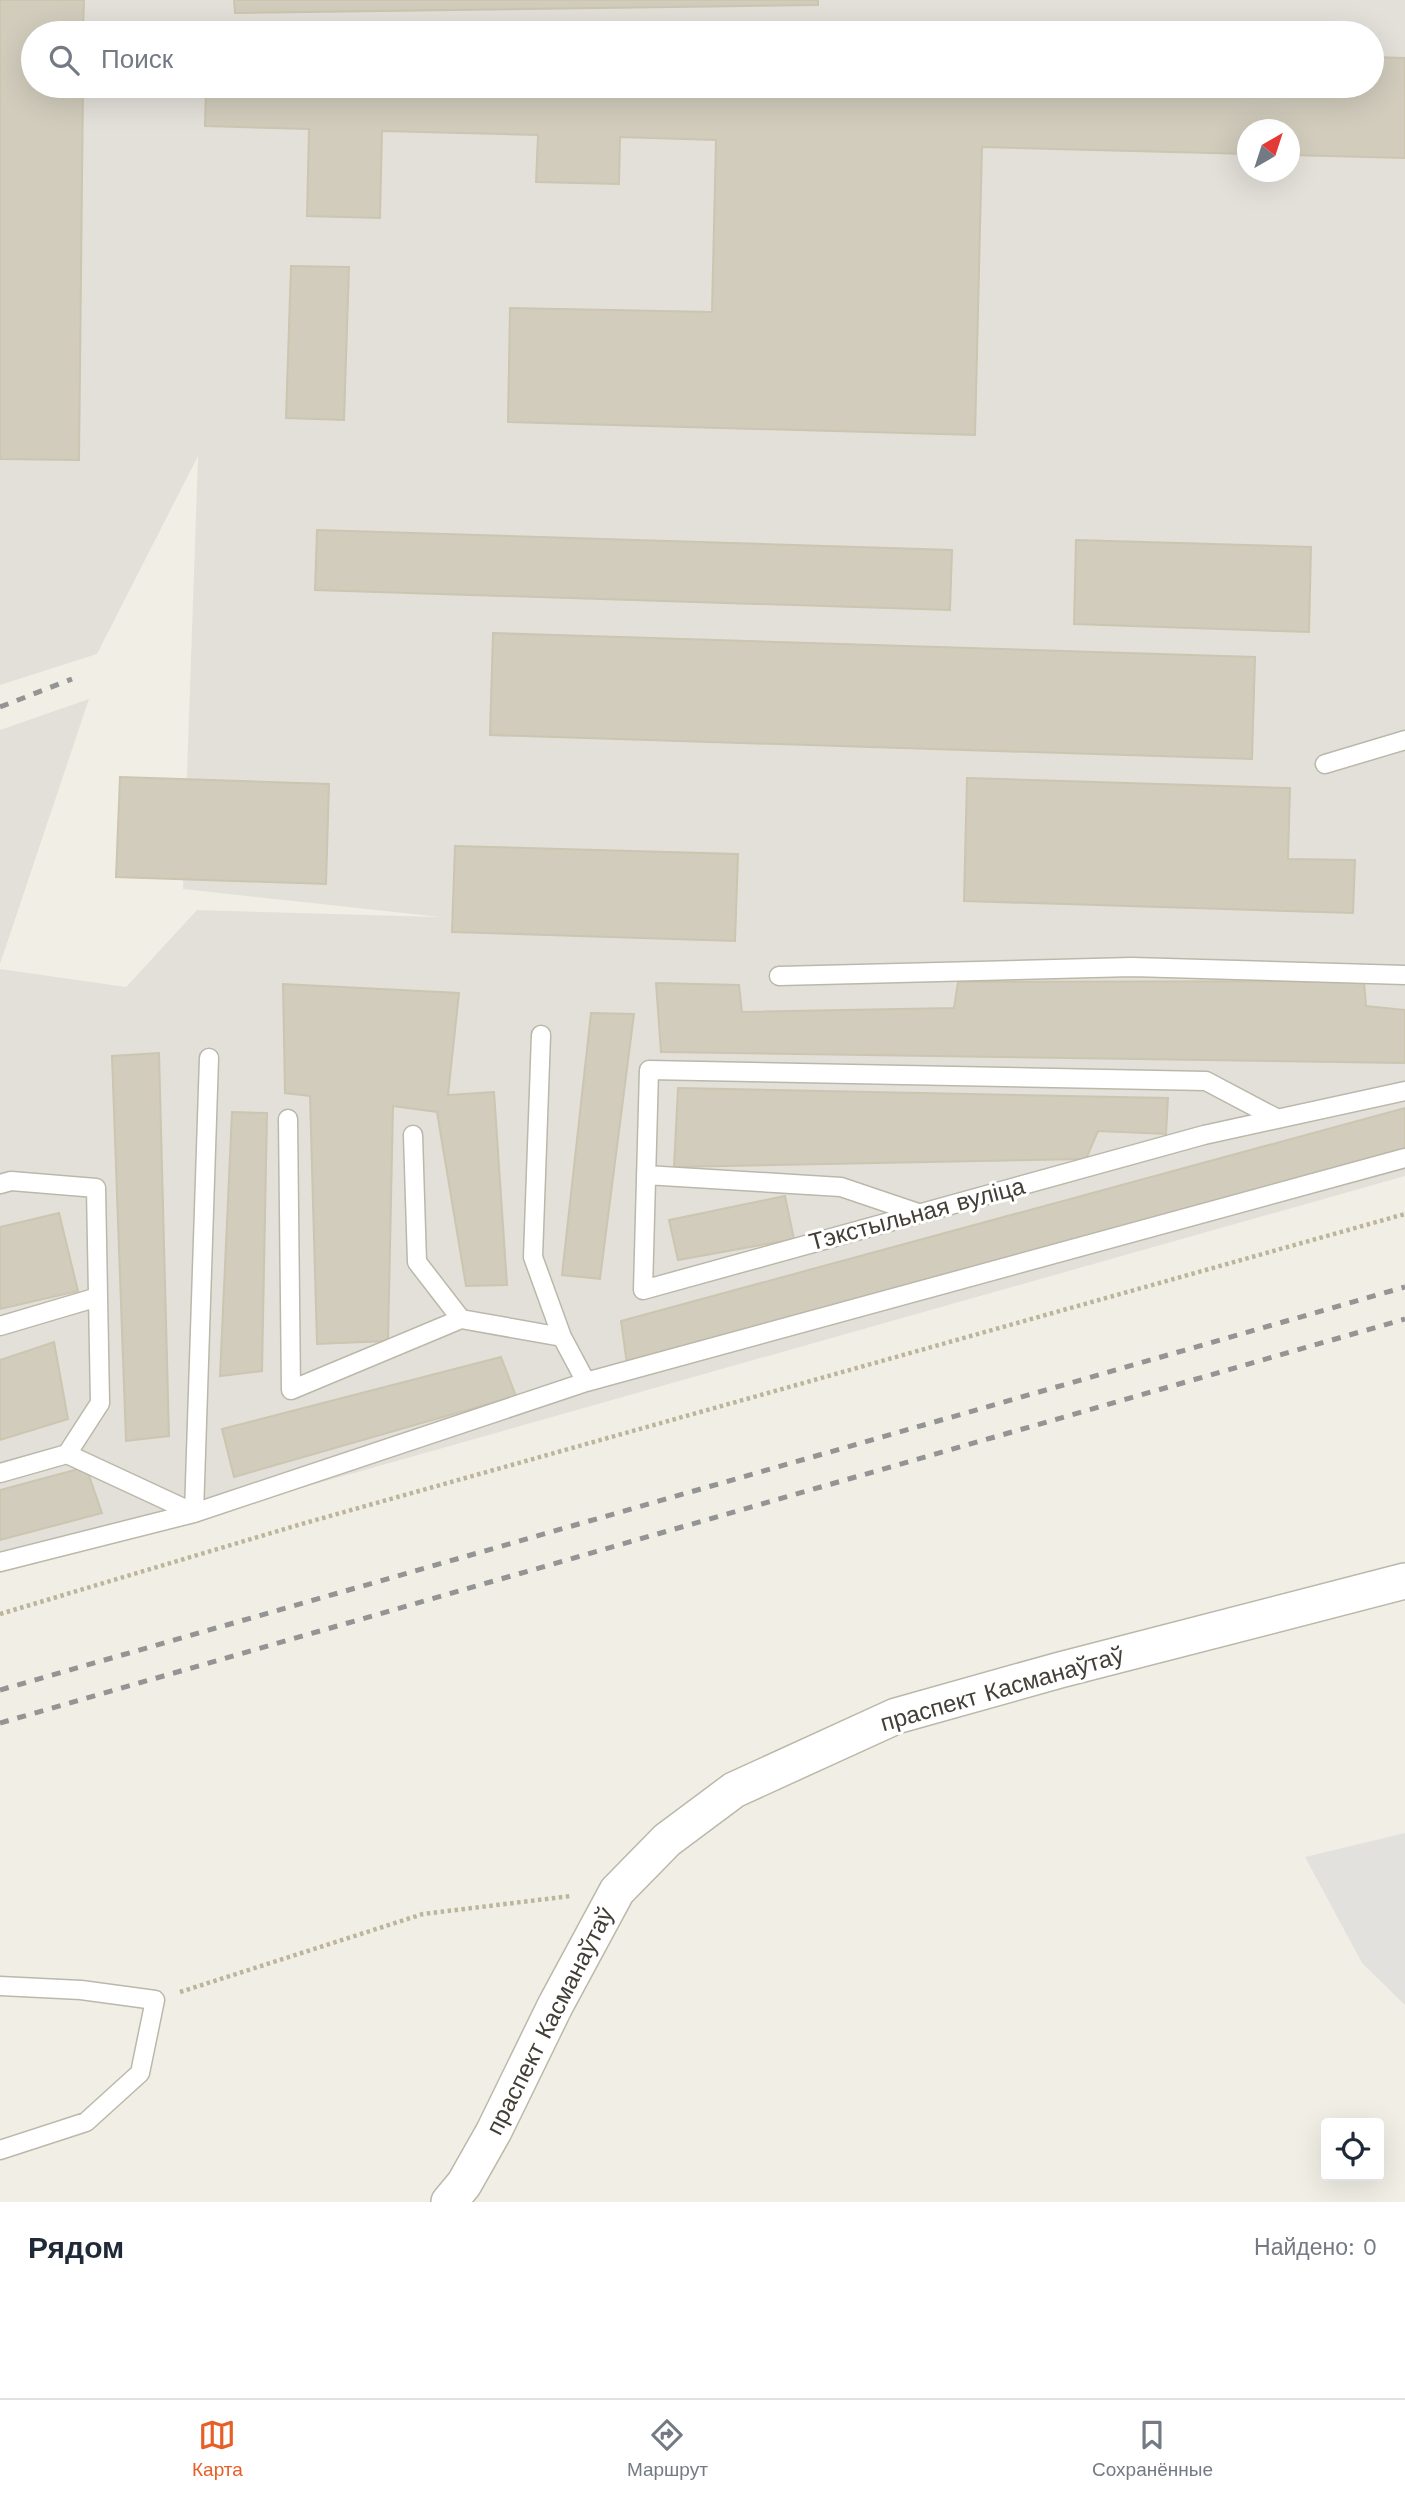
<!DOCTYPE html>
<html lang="ru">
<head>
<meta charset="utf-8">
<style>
  body { margin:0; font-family:"Work Sans",sans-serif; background:#f6f6f7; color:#1f2937 }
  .controls { position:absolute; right:21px; bottom:21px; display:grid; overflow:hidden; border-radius:7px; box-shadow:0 7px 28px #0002 }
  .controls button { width:63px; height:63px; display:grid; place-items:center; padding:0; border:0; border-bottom:2px solid #e0e1e3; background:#fff; color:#1f2937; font:35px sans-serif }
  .compass { position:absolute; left:1237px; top:119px; width:63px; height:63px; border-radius:50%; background:#fff; box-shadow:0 7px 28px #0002; rotate:39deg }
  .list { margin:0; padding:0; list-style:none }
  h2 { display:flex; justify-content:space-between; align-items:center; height:91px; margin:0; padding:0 28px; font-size:30px }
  h2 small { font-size:23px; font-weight:400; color:#747a83 }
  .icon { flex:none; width:38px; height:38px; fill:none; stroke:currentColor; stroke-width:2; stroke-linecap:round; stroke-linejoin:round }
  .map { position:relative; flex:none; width:1405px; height:2202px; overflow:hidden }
  .search { position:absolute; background:#fff; box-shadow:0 7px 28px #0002; left:21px; right:21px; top:21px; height:77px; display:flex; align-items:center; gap:18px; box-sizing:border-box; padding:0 24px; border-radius:38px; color:#747a83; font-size:26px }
  .sheet { height:196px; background:#fff }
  nav { display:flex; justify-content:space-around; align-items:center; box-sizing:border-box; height:98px; border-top:2px solid #e0e1e3; background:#fff; font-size:19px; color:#747a83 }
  nav a { display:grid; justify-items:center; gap:4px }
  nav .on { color:#e65e28 }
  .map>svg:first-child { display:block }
  .industrial { fill:#e3e0da; fill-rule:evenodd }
  .parking { fill:#e2e1dd }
  .building { fill:#d1ccbc; stroke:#ccc5b0; stroke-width:2 }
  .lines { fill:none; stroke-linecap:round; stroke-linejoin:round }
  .lane-casing { stroke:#bbb8a9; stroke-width:21 }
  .street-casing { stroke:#bbb8a9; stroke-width:38 }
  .path { stroke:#bcb59c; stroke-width:4.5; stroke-dasharray:3.5 3.5; stroke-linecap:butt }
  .lane { stroke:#fff; stroke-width:18 }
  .street { stroke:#fff; stroke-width:35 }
  .rail { stroke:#949494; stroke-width:5; stroke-dasharray:9 9; stroke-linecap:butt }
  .labels { text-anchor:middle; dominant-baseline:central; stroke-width:6; stroke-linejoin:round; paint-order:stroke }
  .street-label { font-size:24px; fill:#433f36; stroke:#fff }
</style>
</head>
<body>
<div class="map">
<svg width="1405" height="2202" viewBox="0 0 1405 2202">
  <rect width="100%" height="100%" fill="#f1efe5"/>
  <!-- industrial -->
  <path class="industrial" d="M0 0H1405V1176L0 1573V969L126 987 197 910 440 917 183 889 198 456 97 654 0 685ZM33 33H1372V86H33ZM1248 130H1290V172H1248Z
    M89 699 0 964V730Z"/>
  <!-- parking -->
  <path class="parking" d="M1405 1833V2005L1362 1963 1305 1857Z"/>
  <!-- building -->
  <path class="building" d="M0 0H84L83 33H33V86H83L79 460 0 459Z
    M234 0H818V5L235 13Z
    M207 26 486 33H207Z
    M1372 57 1405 58V158L1290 155V130H1248V154L982 147 975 435 508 422 510 308 712 312 716 140 620 137 619 184 536 182 538 135 382 131 380 218 307 216 309 129 205 126 206 86H1372Z
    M291 266 349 267 344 420 286 418Z
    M317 530 952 550 950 610 315 590Z
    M1076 540 1311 547 1309 632 1074 624Z
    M493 633 1255 657 1252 759 490 735Z
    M120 777 329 784 326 884 116 877Z
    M967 778 1290 788 1288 859 1355 860 1353 913 964 901Z
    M455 846 738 854 735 941 452 932Z
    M1364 981 1366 1006 1405 1010V1063L661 1052 656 983 739 985 742 1012 954 1008 958 982Z
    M283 984 459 993 448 1095 494 1092 507 1285 466 1286 437 1112 393 1106 388 1341 317 1344 310 1096 285 1093Z
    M591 1013 634 1014 600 1279 562 1275Z
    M159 1053 169 1436 126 1441 112 1056Z
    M678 1088 1168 1098 1166 1134 1098 1131 1086 1159 674 1167Z
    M1405 1108V1149L627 1364 621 1321Z
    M232 1112 267 1113 262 1371 220 1376Z
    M785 1196 794 1239 678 1260 669 1220Z
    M59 1213 78 1291 0 1309V1227Z
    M54 1342 68 1419 0 1440V1360Z
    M501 1357 516 1396 234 1477 222 1429Z
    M86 1467 102 1513 0 1540V1490Z"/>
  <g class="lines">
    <defs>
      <path id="lane" d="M1325 764 1405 740
        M779 976 1132 967 1405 975
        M541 1035 533 1257 562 1337 586 1382
        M288 1119 291 1390 461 1319 562 1337
        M1278 1119 1206 1081 649 1070 643 1290 1204 1135 1405 1091
        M413 1135 417 1262 461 1319
        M646 1175 841 1187 918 1213
        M0 1184 11 1181 96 1188 100 1403 67 1454
        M0 1326 98 1297
        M0 1473 67 1454 194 1513
        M194 1513 209 1058
        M0 1562 194 1513 586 1382 1405 1158
        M0 1986 81 1990 155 2000 140 2073 86 2122 0 2150"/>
      <path id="street" d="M449 2202 464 2184 494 2131 555 2006 617 1891 667 1840 734 1790 896 1716 1060 1670 1405 1581"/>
    </defs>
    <!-- lane casing -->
    <use href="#lane" class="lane-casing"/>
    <!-- street casing -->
    <use href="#street" class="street-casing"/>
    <!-- path -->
    <path class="path" d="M0 1614 298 1525 1405 1214
      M180 1992 423 1914 571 1896"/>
    <!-- lane -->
    <use href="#lane" class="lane"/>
    <!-- street -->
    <use href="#street" class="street"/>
    <!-- rail -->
    <path class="rail" d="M0 707 72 679
      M0 1690 1405 1287
      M0 1723 1405 1319"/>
  </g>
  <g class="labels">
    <!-- street labels -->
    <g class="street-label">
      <text transform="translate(917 1214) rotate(-15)">Тэкстыльная вуліца</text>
      <text transform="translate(1002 1689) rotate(-16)">праспект Касманаўтаў</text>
      <text transform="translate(550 2021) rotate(-63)">праспект Касманаўтаў</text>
    </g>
  </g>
</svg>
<div class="controls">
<button><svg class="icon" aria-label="locate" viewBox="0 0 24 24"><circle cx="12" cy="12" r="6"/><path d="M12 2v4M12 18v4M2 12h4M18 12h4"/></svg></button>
</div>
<svg class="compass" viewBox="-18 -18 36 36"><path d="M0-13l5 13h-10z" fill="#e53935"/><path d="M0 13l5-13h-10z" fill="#747a83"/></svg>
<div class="search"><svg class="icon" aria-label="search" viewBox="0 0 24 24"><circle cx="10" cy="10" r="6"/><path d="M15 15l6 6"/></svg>Поиск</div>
</div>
<section class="sheet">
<h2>Рядом<small>Найдено: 0</small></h2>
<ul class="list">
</ul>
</section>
<nav>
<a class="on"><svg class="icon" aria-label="map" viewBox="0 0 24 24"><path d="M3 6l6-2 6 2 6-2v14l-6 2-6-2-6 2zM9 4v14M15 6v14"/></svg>Карта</a>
<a><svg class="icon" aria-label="directions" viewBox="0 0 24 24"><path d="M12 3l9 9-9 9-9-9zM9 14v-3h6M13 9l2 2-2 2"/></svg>Маршрут</a>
<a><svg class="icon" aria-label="saved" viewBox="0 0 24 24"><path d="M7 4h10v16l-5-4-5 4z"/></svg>Сохранённые</a>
</nav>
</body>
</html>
